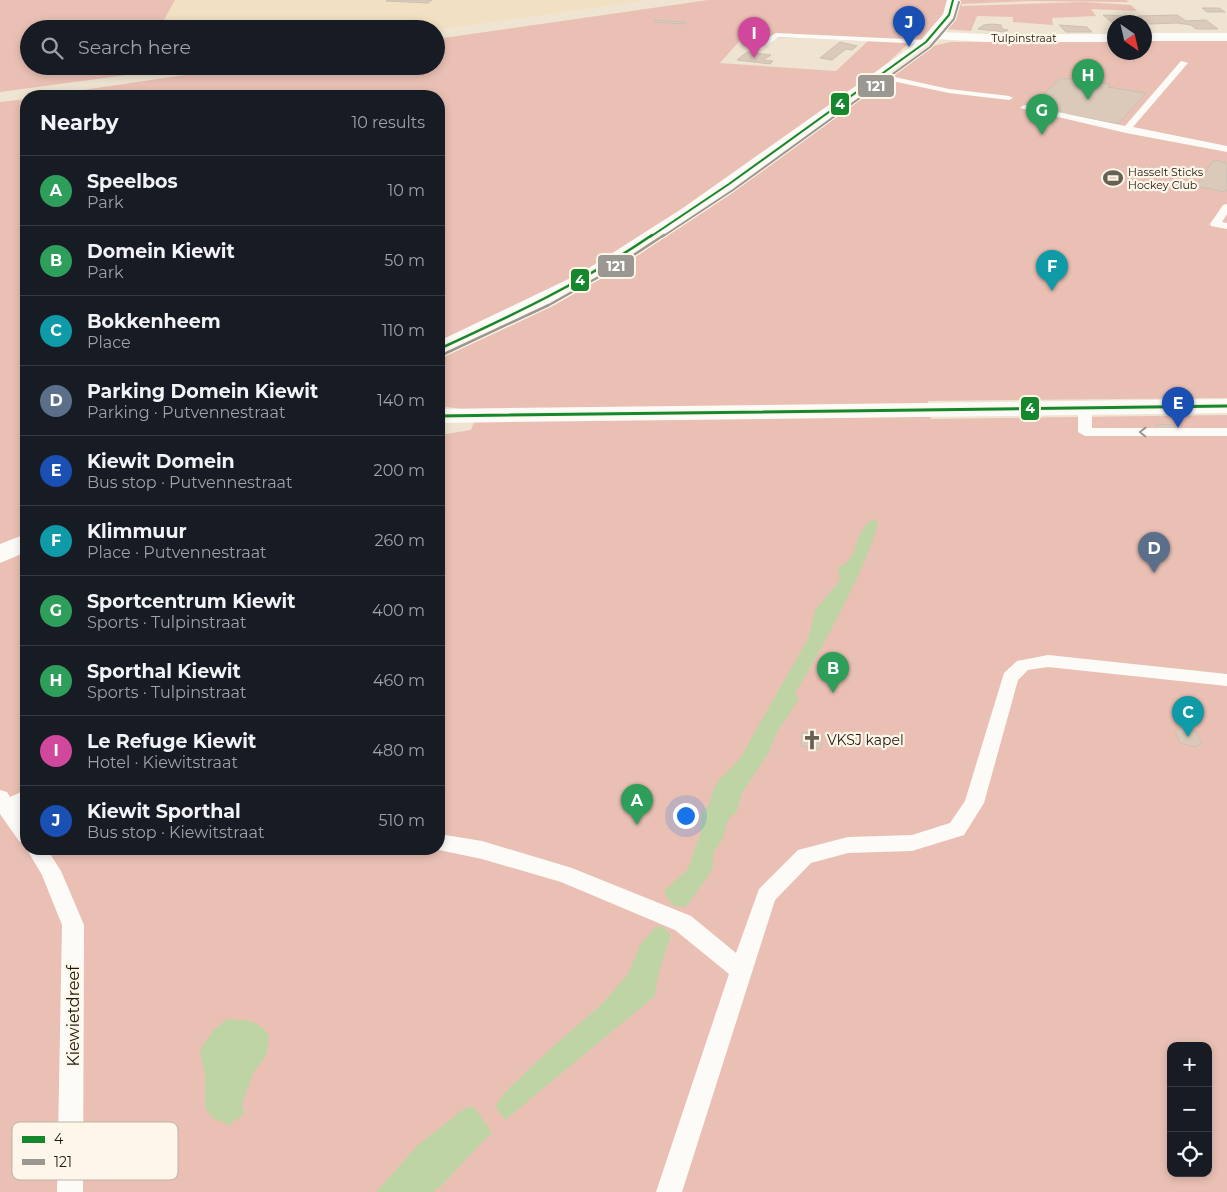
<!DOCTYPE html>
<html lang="en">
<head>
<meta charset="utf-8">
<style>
  body { margin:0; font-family:Montserrat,sans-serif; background:#242831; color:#f1f3f6 }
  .controls { position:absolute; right:15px; bottom:15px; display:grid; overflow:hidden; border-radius:10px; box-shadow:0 2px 8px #0003 }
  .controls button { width:45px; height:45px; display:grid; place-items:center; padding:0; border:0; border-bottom:1px solid #363941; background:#171b24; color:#f1f3f6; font:25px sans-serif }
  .compass { position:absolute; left:1107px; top:15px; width:45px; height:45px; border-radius:50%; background:#171b24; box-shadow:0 2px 8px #0003; rotate:146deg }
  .you { position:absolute; left:685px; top:815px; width:18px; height:18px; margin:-12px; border:4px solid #fff; border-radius:50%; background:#1a73e8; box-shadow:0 0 0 8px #1a73e833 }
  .badge { display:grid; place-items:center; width:32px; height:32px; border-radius:50%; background:#8c9099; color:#fff; font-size:16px; font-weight:700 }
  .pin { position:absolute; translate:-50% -41px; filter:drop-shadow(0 1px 2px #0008) }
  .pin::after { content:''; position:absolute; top:26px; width:18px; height:15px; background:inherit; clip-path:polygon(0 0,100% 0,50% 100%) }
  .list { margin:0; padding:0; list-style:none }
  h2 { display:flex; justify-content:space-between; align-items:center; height:65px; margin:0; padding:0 20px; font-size:21px }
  h2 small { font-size:16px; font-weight:400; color:#9ea1a6 }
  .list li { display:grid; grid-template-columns:32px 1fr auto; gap:15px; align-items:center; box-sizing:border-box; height:70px; padding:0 20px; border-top:1px solid #363941 }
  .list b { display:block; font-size:19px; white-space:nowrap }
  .list p { margin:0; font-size:16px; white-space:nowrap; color:#9ea1a6 }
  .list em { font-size:16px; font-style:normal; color:#9ea1a6 }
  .icon { flex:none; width:28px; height:28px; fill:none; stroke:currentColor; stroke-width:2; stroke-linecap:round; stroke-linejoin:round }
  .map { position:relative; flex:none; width:1227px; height:1192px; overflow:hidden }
  .search { position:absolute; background:#171b24; box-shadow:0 2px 8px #0003; left:20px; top:20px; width:425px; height:55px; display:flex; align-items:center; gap:12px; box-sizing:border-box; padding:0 18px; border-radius:28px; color:#9ea1a6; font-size:19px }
  .panel { position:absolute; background:#171b24; box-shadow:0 2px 8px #0003; left:20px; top:90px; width:425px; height:765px; border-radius:20px }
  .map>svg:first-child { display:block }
  .built { fill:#f2e0c2 }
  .green { fill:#eac0b4; fill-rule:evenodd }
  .water { fill:#bed4a4 }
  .building { fill:#dbcaba; stroke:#cbc0b4 }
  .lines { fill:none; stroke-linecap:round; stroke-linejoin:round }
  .lane { fill:#fdfbf8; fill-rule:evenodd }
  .street { fill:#fdfbf8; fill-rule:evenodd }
  .bus-1-far2-casing { stroke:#fef6e9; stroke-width:4 }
  .bus-1-far1-casing { stroke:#fef6e9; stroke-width:5 }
  .bus-1-casing { stroke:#fef6e9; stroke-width:6 }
  .bus-2-far1-casing { stroke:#fef6e9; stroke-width:4 }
  .bus-2-casing { stroke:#fef6e9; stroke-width:5 }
  .bus-1-far2 { stroke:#15882e; stroke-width:2 }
  .bus-1-far1 { stroke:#15882e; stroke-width:2.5 }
  .bus-1 { stroke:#15882e; stroke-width:3 }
  .bus-2-far1 { stroke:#9b9892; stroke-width:2 }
  .bus-2 { stroke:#9b9892; stroke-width:2.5 }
  .oneway { stroke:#9a958e }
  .labels { text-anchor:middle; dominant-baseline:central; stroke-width:4.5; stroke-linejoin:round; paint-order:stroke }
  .far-street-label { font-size:11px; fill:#20190d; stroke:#fef6e9 }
  .far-poi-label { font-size:11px; fill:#20190d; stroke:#fef6e9; text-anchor:start }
  .poi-label { font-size:14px; fill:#20190d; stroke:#fef6e9; text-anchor:start }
  .near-street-label { font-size:16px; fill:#20190d; stroke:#fef6e9 }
  .key { fill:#fef6e9; stroke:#bbb4a7; stroke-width:1 }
  .key-label { font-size:14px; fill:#20190d }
  .line-badge { stroke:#fef6e9; stroke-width:2 }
  .badge-label { font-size:14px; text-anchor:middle; font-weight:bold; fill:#fff }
</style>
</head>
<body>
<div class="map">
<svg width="1227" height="1192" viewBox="0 0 1227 1192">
  <rect width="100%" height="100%" fill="#efe4d2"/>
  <!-- built -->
  <path class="built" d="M175 0H649L436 30 159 29Z"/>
  <!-- green -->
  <path class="green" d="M0 0H175L159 29H29V66H138L134 74 0 92Z
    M708 0H1126L1129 2 1029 1 961 4 962 6 1082 2 1131 5 1137 11 1091 9 1096 16 1052 18 1053 25 1013 22V17L977 16 971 31 945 29 939 36 909 43 871 78 747 176 928 47 951 42 1114 41V52H1144L1145 41H1227V398L928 401 931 419 1227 415V1192H0V102L26 99V849H439V435L471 430 478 411 439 406V96H42L246 66H436V39ZM744 36 868 41 836 71 720 63ZM1171 1046H1208V1173H1171Z"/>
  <!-- water -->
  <path class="water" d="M877 519C883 539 810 670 795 694L799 699 777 732 769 752 742 793 737 811 728 820 723 838 713 853V866L706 879 686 907 674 906 668 900 664 891 688 869 700 835 702 812 708 806 714 788 720 779 739 760 809 637 815 610 840 580 838 568C841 566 846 564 848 561 860 548 856 523 877 519Z
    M663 926 671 935C664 956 657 974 655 996L505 1120 495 1106 508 1089 558 1042 601 1005 628 974 641 943 656 927Z
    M227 1019C247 1020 257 1019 269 1036L267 1054 254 1072 242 1103 244 1114 229 1125 213 1118 205 1108V1076L200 1050 214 1029Z
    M474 1107 492 1132 439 1188 433 1192H376L418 1145 465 1108Z"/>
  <!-- building -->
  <path class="building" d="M388 0H432L428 3 386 1Z
    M1202 8H1219L1225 12H1207Z
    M1103 15 1125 16 1131 20H1121L1124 22H1114V24Z
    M1177 15 1186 21 1206 20 1218 29H1196L1191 25 1177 23 1149 24 1138 16Z
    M655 20 686 22 685 24 654 22Z
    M992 24 1001 25 1002 29 1008 30 1005 32 978 29 984 25Z
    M1059 25 1087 27 1092 32H1066Z
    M840 42 857 46 852 50 846 49 832 60 820 58Z
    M747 52 771 55 763 60 773 61 770 64 737 60Z
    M1061 78 1110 84 1108 87 1146 93 1118 124 1029 107Z
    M1214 160 1227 163V189L1225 192 1196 186Z
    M1156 424 1173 425 1175 428H1158Z
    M1181 727 1196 732 1202 743 1196 747 1180 743 1175 732Z
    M802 732 822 735 821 749 801 746Z"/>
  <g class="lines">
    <!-- lane -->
    <path class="lane" d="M776 33 926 40 930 42 926 44 778 37 762 49H756V45Z
      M1181 61 1188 63 1133 127 1227 146V152L1126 133 1020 108 1024 105 1125 126Z
      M881 74 949 89 1009 96 1013 98 1009 100 949 93 878 78 877 76Z
      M1227 204V214L1222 222 1227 223V229L1211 226 1210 224 1223 205Z
      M1085 405 1092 409V428H1227V436H1085L1078 432V409Z
      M1048 655 1227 674V686L1048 667 1028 670 1018 680 984 803 964 835 912 851 848 853 811 863 775 900 682 1192H656L729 974 675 930 561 882 482 859 434 849H439V834L482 841 572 868 691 916 736 953 759 889 798 850 848 837 912 835 950 823 965 801 1004 673 1017 661Z
      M0 790 7 792 10 797 26 790V807L20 811 26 820V843L19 841 0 814Z
      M26 848 47 849 61 871 84 925 83 1192H57L62 925 42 875Z"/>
    <!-- street -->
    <path class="street" d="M947 0H959L955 15 941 32 986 34H1114V42H986L935 39 774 160 615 269 553 303 439 355V341L581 273 683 208 922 39 943 14Z
      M1144 33H1227V41H1144Z
      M1227 399V413L439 423V409Z
      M26 534V552L0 563V544Z"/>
    <defs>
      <path id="bus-1-far2" d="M650 237 729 184 926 42 949 15 953 0"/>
      <path id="bus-1-far1" d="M439 349C513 315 585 281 652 235"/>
      <path id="bus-1" d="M439 416 1227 406"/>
      <path id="bus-2-far1" d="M662 237 733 190 930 47 954 19 959 2"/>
      <path id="bus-2" d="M442 355 549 305 611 270 664 235"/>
    </defs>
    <!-- bus-1-far2 casing -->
    <use href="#bus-1-far2" class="bus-1-far2-casing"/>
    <!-- bus-1-far1 casing -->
    <use href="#bus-1-far1" class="bus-1-far1-casing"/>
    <!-- bus-1 casing -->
    <use href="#bus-1" class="bus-1-casing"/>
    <!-- bus-2-far1 casing -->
    <use href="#bus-2-far1" class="bus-2-far1-casing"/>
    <!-- bus-2 casing -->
    <use href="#bus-2" class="bus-2-casing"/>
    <!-- bus-1-far2 -->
    <use href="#bus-1-far2" class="bus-1-far2"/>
    <!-- bus-1-far1 -->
    <use href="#bus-1-far1" class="bus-1-far1"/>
    <!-- bus-1 -->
    <use href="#bus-1" class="bus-1"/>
    <!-- bus-2-far1 -->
    <use href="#bus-2-far1" class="bus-2-far1"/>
    <!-- bus-2 -->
    <use href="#bus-2" class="bus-2"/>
  </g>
  <!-- one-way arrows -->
  <defs><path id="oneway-chevron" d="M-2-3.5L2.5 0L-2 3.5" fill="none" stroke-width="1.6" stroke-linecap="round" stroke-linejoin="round" transform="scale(1.25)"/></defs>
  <use class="oneway" href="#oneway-chevron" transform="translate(1143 432) rotate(-179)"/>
  <!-- icons -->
  <defs>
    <symbol id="stadium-bare" viewBox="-9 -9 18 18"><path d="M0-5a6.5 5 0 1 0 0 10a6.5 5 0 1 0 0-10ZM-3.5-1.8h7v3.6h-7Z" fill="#686052" stroke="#fef6e9" stroke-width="2.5" paint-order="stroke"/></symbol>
    <symbol id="church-bare" viewBox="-9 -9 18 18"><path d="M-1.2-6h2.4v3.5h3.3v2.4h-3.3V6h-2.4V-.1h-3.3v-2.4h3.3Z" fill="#686052" stroke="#fef6e9" stroke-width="2.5" paint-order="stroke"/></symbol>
  </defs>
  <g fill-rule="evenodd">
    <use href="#stadium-bare" x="1099" y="164" width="28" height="28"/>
    <use href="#church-bare" x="798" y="726" width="28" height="28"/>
  </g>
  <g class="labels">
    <!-- far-street labels -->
    <g class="far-street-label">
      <text x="1024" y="38">Tulpinstraat</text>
    </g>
    <!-- far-poi labels -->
    <g class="far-poi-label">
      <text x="1128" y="172">Hasselt Sticks<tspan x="1128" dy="13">Hockey Club</tspan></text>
    </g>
    <!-- poi labels -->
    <g class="poi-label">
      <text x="827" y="740">VKSJ kapel</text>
    </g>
    <!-- near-street labels -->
    <g class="near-street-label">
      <text transform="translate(73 1016) rotate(-90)">Kiewietdreef</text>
    </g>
  </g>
  <!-- legend -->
  <rect x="12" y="1122" width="166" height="58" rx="8" class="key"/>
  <rect x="22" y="1136" width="23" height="7" fill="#15882e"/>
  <rect x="22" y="1159" width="23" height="6" fill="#9b9892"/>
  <g class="key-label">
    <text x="54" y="1144">4</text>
    <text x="54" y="1167">121</text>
  </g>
  <g class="line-badge">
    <rect x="857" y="74" width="38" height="24" rx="5" fill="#9b9892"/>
    <rect x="830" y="92" width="20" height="24" rx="5" fill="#15882e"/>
    <rect x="597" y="254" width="38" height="24" rx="5" fill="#9b9892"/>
    <rect x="570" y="268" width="20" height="24" rx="5" fill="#15882e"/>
    <rect x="1020" y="396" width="20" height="25" rx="5" fill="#15882e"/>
  </g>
  <g class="badge-label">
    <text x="876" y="91">121</text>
    <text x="840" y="109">4</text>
    <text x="616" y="271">121</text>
    <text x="580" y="285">4</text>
    <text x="1030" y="413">4</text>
  </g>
</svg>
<div class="controls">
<button>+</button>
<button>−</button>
<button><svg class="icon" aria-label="locate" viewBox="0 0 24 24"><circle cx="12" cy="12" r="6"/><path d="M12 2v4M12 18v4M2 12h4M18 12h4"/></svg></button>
</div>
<svg class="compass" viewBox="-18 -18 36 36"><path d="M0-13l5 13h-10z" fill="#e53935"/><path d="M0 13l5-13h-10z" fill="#9ea1a6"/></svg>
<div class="you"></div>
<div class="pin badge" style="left:637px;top:825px;background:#2e9e5b">A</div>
<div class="pin badge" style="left:833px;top:693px;background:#2e9e5b">B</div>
<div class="pin badge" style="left:1188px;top:737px;background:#0f9aa8">C</div>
<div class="pin badge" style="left:1154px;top:573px;background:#5c6f8a">D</div>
<div class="pin badge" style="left:1178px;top:428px;background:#1a4fb4">E</div>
<div class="pin badge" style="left:1052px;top:291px;background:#0f9aa8">F</div>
<div class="pin badge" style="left:1042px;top:135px;background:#2e9e5b">G</div>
<div class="pin badge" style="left:1088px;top:100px;background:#2e9e5b">H</div>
<div class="pin badge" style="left:754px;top:58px;background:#d1479c">I</div>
<div class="pin badge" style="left:909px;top:47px;background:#1a4fb4">J</div>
<div class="search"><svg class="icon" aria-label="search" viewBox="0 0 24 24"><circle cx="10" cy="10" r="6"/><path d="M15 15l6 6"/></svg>Search here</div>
<section class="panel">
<h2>Nearby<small>10 results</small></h2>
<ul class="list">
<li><span class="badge" style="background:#2e9e5b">A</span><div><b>Speelbos</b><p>Park</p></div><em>10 m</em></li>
<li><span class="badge" style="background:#2e9e5b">B</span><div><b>Domein Kiewit</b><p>Park</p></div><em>50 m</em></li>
<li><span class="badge" style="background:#0f9aa8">C</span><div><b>Bokkenheem</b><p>Place</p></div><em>110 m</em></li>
<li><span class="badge" style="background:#5c6f8a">D</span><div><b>Parking Domein Kiewit</b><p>Parking · Putvennestraat</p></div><em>140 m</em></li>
<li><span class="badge" style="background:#1a4fb4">E</span><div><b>Kiewit Domein</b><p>Bus stop · Putvennestraat</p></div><em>200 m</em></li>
<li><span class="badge" style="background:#0f9aa8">F</span><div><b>Klimmuur</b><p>Place · Putvennestraat</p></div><em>260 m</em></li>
<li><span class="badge" style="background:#2e9e5b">G</span><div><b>Sportcentrum Kiewit</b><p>Sports · Tulpinstraat</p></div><em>400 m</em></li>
<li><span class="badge" style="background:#2e9e5b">H</span><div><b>Sporthal Kiewit</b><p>Sports · Tulpinstraat</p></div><em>460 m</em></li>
<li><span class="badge" style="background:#d1479c">I</span><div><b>Le Refuge Kiewit</b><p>Hotel · Kiewitstraat</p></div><em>480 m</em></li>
<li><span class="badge" style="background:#1a4fb4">J</span><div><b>Kiewit Sporthal</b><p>Bus stop · Kiewitstraat</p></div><em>510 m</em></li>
</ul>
</section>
</div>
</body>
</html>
